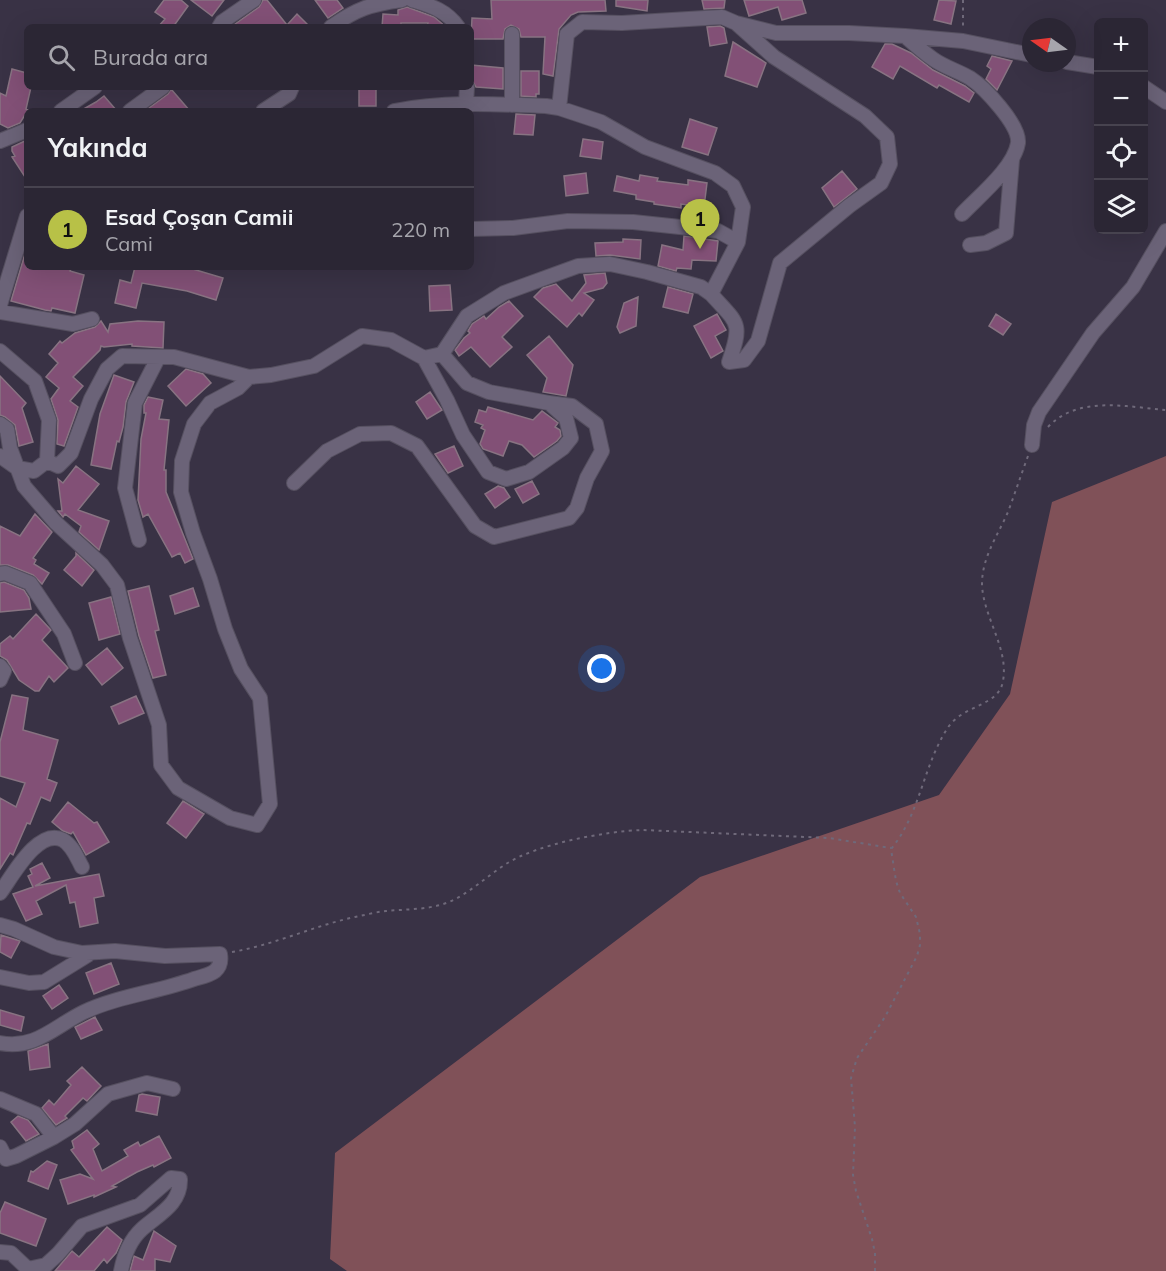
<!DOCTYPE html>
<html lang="tr">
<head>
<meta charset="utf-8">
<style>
  body { margin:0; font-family:Mulish,sans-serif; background:#373240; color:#f1f3f6 }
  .controls { position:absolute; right:18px; top:18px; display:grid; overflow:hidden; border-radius:9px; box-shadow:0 6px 24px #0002 }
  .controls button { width:54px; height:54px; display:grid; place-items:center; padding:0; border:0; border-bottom:2px solid #47434f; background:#2b2634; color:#f1f3f6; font:30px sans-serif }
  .compass { position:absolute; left:1022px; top:18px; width:54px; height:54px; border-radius:50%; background:#2b2634; box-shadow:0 6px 24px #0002; rotate:284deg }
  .you { position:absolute; left:602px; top:669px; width:21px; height:21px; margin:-15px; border:4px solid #fff; border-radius:50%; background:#1a73e8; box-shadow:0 0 0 9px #1a73e833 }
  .badge { display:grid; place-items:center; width:39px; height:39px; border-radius:50%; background:#b8c147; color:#111; font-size:20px; font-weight:700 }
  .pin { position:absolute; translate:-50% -50px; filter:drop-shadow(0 2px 3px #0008) }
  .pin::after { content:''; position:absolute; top:32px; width:21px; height:18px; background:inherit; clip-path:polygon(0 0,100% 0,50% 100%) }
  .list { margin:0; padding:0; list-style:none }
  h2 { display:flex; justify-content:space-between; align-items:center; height:78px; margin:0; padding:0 24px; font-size:26px }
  h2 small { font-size:20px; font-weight:400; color:#a6a5ac }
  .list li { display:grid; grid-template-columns:39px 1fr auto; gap:18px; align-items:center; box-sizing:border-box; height:84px; padding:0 24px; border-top:2px solid #47434f }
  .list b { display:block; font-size:22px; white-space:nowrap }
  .list p { margin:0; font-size:20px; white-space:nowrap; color:#a6a5ac }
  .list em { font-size:20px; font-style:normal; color:#a6a5ac }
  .icon { flex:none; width:33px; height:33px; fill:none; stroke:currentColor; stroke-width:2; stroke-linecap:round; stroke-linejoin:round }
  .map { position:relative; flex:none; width:1166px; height:1271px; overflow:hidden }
  .search { position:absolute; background:#2b2634; box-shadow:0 6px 24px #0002; left:24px; top:24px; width:450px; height:66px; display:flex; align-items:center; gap:15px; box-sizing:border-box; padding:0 21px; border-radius:9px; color:#a6a5ac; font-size:22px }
  .panel { position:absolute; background:#2b2634; box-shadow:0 6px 24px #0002; left:24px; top:108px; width:450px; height:162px; border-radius:9px }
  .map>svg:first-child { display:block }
  .green { fill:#805158 }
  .building { fill:#825076; stroke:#887382; stroke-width:1.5 }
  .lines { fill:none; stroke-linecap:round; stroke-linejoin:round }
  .minor-casing { stroke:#565060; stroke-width:16 }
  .path { stroke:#6f697a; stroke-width:2; stroke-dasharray:3 4.5; stroke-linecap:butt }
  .minor { stroke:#6b6378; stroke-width:14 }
</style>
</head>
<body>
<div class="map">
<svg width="1166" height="1271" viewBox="0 0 1166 1271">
  <rect width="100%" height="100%" fill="#393245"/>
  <!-- green -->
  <path class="green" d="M1166 456V1271H347L330 1259 335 1153 700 877 939 795 1010 694 1052 502Z"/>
  <!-- building -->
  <path class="building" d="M164 0H181L188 6 173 27H158L165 19 155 12Z
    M191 0H224L212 16Z
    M263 0H267L287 25 297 14 310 27H231L259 7Z
    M315 0H337L343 8 328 18Z
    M491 0H605L606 11 578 12 571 15 559 29 553 76 543 74 545 37H521L519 29 511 25 505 29 503 39H471L472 18 492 19Z
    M616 0H648L647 11 616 6Z
    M702 0H725L724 8 704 9Z
    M744 0H802L806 13 782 20 778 7 749 16Z
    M939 0 956 1 951 24 934 20Z
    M407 7 434 17 446 27H427L428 23H401V27H382L383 14 398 15V10Z
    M720 26 724 28 727 43 710 46 707 27Z
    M733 42 766 63 757 87 725 76Z
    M885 44H892L911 53 933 70 965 86 974 93 969 102 939 85 937 88 900 66 893 79 872 67Z
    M992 56 1012 61 997 90 986 79 991 69 987 66Z
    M471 65 503 68V89L476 87 471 79Z
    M12 69 27 73V87H31L26 109 28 110 20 123 8 128 0 124V93L6 96Z
    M521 71H539V94H536V97L521 96Z
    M359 87H376V106H359Z
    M171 89 190 111H145L168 94Z
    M104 96 117 111H80L96 102Z
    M516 114 535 115 533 135 514 134Z
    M690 119 717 128 708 155 682 147Z
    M583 139 603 142 601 159 580 156Z
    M27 140V180L12 157 15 156 12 151V147Z
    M842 171 857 189 834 207 822 188Z
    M586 173 588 193 566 196 564 176Z
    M640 175 658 178 657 181 688 185V180L707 183 704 207 681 204V208L654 204V202L636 199V195L614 191 617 176 639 181Z
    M684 236 718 241 716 261 692 260 691 269 677 268 676 271 658 266 662 245 683 250Z
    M623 239 641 240 640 259 610 255 596 256 595 243 623 242Z
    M27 247V267H71L70 271 84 275 75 313 52 308 51 311 45 310 11 301Z
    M135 267H186L223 278 216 300 187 291 142 283 136 308 115 303 120 280 131 283Z
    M605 273 607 283 603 288 584 293 594 300 582 316 579 313 567 327 534 297 543 288 556 284 572 301 586 283 584 275Z
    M450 285 452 310 430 311 429 286Z
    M668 287 693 294 688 313 663 307Z
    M638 297 636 326 620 333 617 327 624 303Z
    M509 301 523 316 502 337 512 347 490 367 471 347 459 356 455 350 464 338 470 333 468 331 472 324 484 316 486 319 499 307Z
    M717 314 726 330 715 336 723 351 711 358 694 326Z
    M996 314 1011 324 1003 335 989 326Z
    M101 321 108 332 110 324 138 321 164 322 163 348 132 346V344L104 347 101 346 100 350 73 377 83 386 70 401 78 407 64 446 57 444 58 420 51 399 59 388 46 377 58 363 49 354 60 341 62 343 75 333 95 327Z
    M549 336 573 365 566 396 543 392 547 378 527 355Z
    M186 369 203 374 211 383 186 406 168 386Z
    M114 375 134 382 126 402 123 427 119 442 117 441 111 469 91 465 100 414Z
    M0 376 26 403 22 408 33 442 19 446 15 425 5 417 0 415Z
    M430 392 442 410 427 419 416 402Z
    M148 397 163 400 159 419 169 420 164 470H166V492L193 559 185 563 180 553 172 557 148 514 143 517 138 500 141 439 146 413H144V405Z
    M488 407 533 420 542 411 558 423 555 427 560 430 561 436 557 441 534 457 522 445 509 441 503 456 483 449 480 444 485 430 481 428 483 425 475 422 479 410 486 412Z
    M454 446 463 466 448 473 435 454Z
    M76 466 99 484 78 510 109 521 99 550 79 532 81 526 65 514 63 517 58 511H62L58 479 63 483Z
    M532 481 539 494 523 503 515 489Z
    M498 486 504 488 510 497 495 508 485 494Z
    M35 514 52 532 33 558 36 560 34 564 49 573 42 584 33 575 8 565H0V526L20 536Z
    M76 553 94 570 82 586 64 570 76 556Z
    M4 582 24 590 29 598 31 609 0 612V583Z
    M149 586 159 630 155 631 166 675 153 678 139 636 128 591Z
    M193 588 199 606 175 614 170 596Z
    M111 597 120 634 99 640 89 603Z
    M36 614 51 630 42 640 68 668 54 682 49 676 39 691H35L19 680 7 660 0 656V644L10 636 13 639Z
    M107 648 123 668 102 685 86 665Z
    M12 695 28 698 23 730 58 740 47 779 57 783 50 801 41 797 30 824 27 823 13 855 10 853 0 869V798L16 807 25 783 0 776V742Z
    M136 696 144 713 119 724 111 707Z
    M183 801 204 814 186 838 167 823Z
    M68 802 94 823 97 822 109 842 86 855 73 832 71 834 63 831 52 822Z
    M42 863 50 878 35 886 99 874 104 896 94 898 98 923 80 927 75 902 70 903 66 885 36 901 42 914 26 921 13 894 33 887 28 876 32 874 30 869Z
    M1 935 20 941 11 958 0 952Z
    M111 963 119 984 94 994 86 973Z
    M59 985 68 998 52 1009 43 996Z
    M0 1010 24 1017 21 1031 0 1025Z
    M95 1017 102 1030 81 1039 75 1027Z
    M48 1044 50 1067 30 1070 28 1051Z
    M82 1067 101 1086 87 1101 83 1098 65 1116 67 1118 56 1125 42 1108 49 1100 54 1105 71 1085 67 1081Z
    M142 1094 160 1097 157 1115 136 1111 139 1095Z
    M18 1116 28 1120 39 1134 26 1141 11 1122Z
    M87 1130 99 1144 93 1149 102 1171 128 1156 124 1150 138 1142 140 1146 159 1136 171 1158 154 1167 153 1165 137 1172 112 1186 116 1187 94 1197V1195L68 1204 60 1180 80 1174 93 1179 71 1150 74 1148 72 1141Z
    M47 1161 57 1165 48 1189 28 1181 31 1171 33 1172Z
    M5 1202 46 1219 36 1246 0 1233V1213Z
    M107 1227 122 1240 116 1253 107 1263 104 1259 94 1271H55L72 1251 79 1257Z
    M154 1231 176 1246 170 1262 155 1259V1271H130L134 1256 143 1260Z"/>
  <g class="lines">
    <defs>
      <path id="minor" d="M412 0C431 6 446 10 458 27
        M219 27 222 22 254 0
        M331 27C356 9 371 4 402 0
        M512 34V105
        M905 36C914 44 923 52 933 59 944 67 958 71 970 78 984 87 1020 125 1018 143 1014 168 979 196 962 214
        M1067 62 1098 67
        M1144 87 1166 102
        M466 103 467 87
        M559 108 567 34 582 22 622 23 722 17 736 23 776 33H849L905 36 963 41 1031 55
        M61 111 95 87
        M130 111 163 87
        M263 111 289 94 292 87
        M394 111C445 101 495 104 546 106L559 108 601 122 645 147 715 173 733 186 743 207 738 242
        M0 141 27 130
        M970 245 986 243 1006 233 1012 160
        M711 294C738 324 743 322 729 362L744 360 758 341 780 263 849 206 881 183 890 164 887 137 865 116 774 57 736 23
        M0 305 27 216
        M0 312 73 324 92 319
        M0 351 35 381 49 420 47 461 34 471 17 468 0 456
        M424 358 447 400 463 435 488 472 506 479 529 472 563 448 571 438 566 418 549 403 489 392 467 383 442 354
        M0 424 7 429 10 448 24 486 55 522 102 565 117 585 130 638 159 725 161 765 178 788 230 818 257 825 270 804 260 698 241 669 225 629 210 579 193 533 181 492 182 461 194 424 210 403 238 388 249 377
        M1032 445 1034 425 1039 412 1093 333 1133 287 1166 231
        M47 461 58 466 71 453 91 399 107 369 122 356 174 357 249 377 271 375 314 366 362 336 391 340 424 358 442 354 467 316 504 293 578 266 610 264 647 272 701 287 711 294 738 242 718 231 633 222 568 221 513 228 471 229
        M294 483 327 451 360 434 391 433 417 446 475 526 494 537 569 518 577 508 587 478 602 451 596 424 572 406 549 403
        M139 540 125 488 135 403 158 358
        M0 574 5 573 30 583 64 634 75 663
        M0 666 4 671 0 680
        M0 893C12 877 38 827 63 840 73 846 77 858 82 867
        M0 925 14 929 54 947 82 953 115 951 165 956 220 954C221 960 221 966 215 971 210 975 201 977 194 979 158 992 118 996 84 1012 55 1026 35 1050 0 1043
        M0 977 29 983 44 982 91 953
        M0 1099 36 1114 54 1137 16 1156 6 1159 0 1147
        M54 1137 75 1124 108 1094 147 1083 173 1089
        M0 1252 11 1253 28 1269V1271
        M28 1269 46 1265 58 1254 82 1226 140 1205 171 1178 180 1179C181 1204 159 1214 142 1229 130 1240 124 1255 121 1271"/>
    </defs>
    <!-- minor casing -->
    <use href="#minor" class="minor-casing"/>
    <!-- path -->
    <path class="path" d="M963 0V29
      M1048 427C1078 395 1127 407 1166 410
      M232 952C274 945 313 926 355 917 365 915 376 912 386 911 407 909 429 910 449 902 470 893 487 876 506 864 537 844 606 831 643 830L829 838 891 848
      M875 1271V1253L872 1239 856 1191 853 1175 855 1127 851 1078 857 1058 885 1017 917 956 920 945V934L916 917 900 893 896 881 891 849C921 813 923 764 949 726 964 705 999 706 1003 681 1009 648 983 617 982 584 982 557 998 535 1008 512 1015 493 1021 475 1028 456"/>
    <!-- minor -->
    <use href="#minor" class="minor"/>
  </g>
</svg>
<div class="controls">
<button>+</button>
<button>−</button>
<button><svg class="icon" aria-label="locate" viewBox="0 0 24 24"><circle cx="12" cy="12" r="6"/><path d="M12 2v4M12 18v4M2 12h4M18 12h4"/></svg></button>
<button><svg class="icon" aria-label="layers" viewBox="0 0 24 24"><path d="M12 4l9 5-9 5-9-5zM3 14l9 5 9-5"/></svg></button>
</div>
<svg class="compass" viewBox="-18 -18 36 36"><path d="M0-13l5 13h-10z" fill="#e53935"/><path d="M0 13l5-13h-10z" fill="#a6a5ac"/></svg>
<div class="you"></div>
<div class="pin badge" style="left:700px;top:249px">1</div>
<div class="search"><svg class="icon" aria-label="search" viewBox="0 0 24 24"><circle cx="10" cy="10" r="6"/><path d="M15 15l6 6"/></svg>Burada ara</div>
<section class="panel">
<h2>Yakında<small></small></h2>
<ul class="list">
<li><span class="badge">1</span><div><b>Esad Çoşan Camii</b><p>Cami</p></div><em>220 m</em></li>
</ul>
</section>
</div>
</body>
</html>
